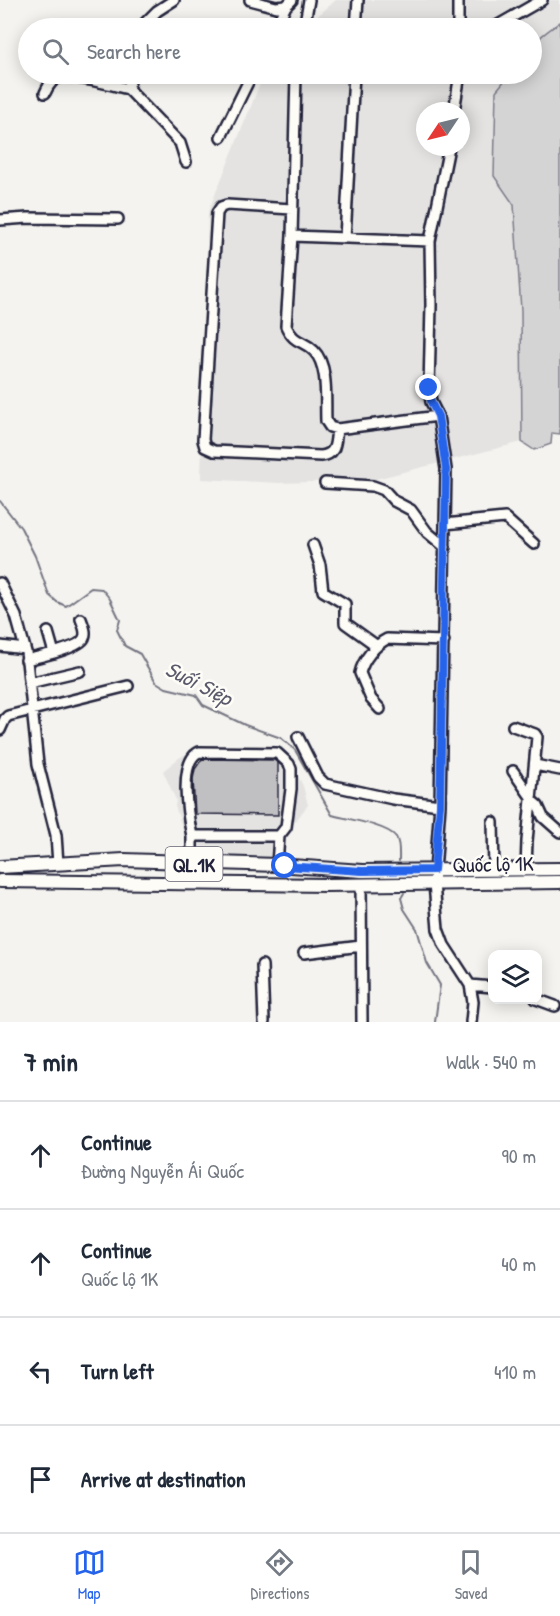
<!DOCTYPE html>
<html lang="en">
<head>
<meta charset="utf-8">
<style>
  body { margin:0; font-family:"Patrick Hand",sans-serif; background:#f6f6f7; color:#1f2937 }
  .controls { position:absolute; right:18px; bottom:18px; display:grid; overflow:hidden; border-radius:12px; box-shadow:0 3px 15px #0003 }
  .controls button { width:54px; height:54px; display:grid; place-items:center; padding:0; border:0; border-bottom:2px solid #e0e1e3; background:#fff; color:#1f2937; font:30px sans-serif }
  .compass { position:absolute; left:416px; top:102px; width:54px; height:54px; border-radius:50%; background:#fff; box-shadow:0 3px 15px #0003; rotate:235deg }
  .stop { position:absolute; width:18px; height:18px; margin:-14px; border:4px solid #2563eb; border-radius:50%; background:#fff }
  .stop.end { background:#2563eb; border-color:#fff; box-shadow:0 2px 6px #0008 }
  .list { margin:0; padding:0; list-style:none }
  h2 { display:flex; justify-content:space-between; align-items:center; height:78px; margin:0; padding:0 24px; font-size:26px }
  h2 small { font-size:20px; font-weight:400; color:#747a83 }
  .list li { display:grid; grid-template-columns:39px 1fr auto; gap:18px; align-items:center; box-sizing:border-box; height:108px; padding:0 24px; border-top:2px solid #e0e1e3 }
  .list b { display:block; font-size:22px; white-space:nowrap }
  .list p { margin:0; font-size:20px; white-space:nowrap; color:#747a83 }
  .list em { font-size:20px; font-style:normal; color:#747a83 }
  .icon { flex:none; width:33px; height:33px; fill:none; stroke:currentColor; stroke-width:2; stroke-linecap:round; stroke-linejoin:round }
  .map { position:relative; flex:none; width:560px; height:1022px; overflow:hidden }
  .search { position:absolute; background:#fff; box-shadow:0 3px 15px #0003; left:18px; right:18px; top:18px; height:66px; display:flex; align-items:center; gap:15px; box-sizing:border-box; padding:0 21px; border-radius:33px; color:#747a83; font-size:22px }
  .sheet { height:510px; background:#fff }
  nav { display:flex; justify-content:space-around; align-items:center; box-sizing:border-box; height:84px; border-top:2px solid #e0e1e3; background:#fff; font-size:16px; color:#747a83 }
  nav a { display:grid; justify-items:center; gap:3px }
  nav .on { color:#2563eb }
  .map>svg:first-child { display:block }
  .built { fill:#e4e3e2; fill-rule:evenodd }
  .green { fill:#d5d4d5; stroke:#7c7b88; stroke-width:1.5 }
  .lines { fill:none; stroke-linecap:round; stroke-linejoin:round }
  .stream { stroke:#757582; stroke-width:2 }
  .building { fill:#c0bfc2; stroke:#22223b; stroke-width:1.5 }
  .minor-casing { stroke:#22223b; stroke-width:14 }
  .major-casing { stroke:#22223b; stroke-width:16 }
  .minor { stroke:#fdfcf7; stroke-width:9 }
  .major { stroke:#fdfcf7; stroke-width:12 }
  .route { stroke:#2563eb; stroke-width:8 }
  .labels { text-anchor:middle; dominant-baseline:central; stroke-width:5; stroke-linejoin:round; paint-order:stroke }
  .shield { fill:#fdfcf7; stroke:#646373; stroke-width:1.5 }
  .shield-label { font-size:20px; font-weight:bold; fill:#22223b }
  .street-label { font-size:21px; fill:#22223b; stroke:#fdfcf7 }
  .water-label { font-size:22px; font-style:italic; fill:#59596b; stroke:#fdfcf7 }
</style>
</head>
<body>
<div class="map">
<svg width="560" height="1022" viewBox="0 0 560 1022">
  <rect width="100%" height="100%" fill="#f4f3ef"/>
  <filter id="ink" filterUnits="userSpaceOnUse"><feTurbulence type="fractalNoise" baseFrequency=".0167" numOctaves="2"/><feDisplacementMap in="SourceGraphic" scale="12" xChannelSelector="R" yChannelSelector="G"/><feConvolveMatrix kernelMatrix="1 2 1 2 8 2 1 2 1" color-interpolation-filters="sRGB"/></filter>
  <g filter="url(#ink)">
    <!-- built -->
    <path class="built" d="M336 0H560V22L538 38 532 46V28H304Z
      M264 74H510L496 91 494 176 514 205 521 310 522 442 372 480 279 483 201 479 208 212ZM425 111H461V147H425Z
      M197 748 284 749 287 753 303 786 308 805 283 837 285 859 186 856V839L175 806 176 800 163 771 179 758Z"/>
    <!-- green -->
    <path class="green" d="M560 22V434L552 433 551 444 534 450 522 442 521 310 514 205 494 176 496 91 510 74H532C532 40 533 42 560 22Z"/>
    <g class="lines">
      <!-- stream -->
      <path class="stream" d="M0 501 21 528 35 556 49 595 57 602 66 606 91 588 102 589 110 599 120 620 117 630 125 646 140 654 156 682 166 688 196 695 203 705 245 725 281 738 295 750 332 815C347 819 387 825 396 837 400 843 399 854 399 861
        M404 893 401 898 404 909 417 929 427 963 440 985 435 1022"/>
    </g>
    <!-- building -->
    <path class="building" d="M202 759 274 760 278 763V815L195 814 193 779 195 769Z"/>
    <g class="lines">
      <defs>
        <path id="minor" d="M250 0 276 7 286 6 292 0
          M140 28 157 11 174 0
          M275 28 286 6
          M304 28 309 0
          M356 28 358 0
          M458 28V0
          M493 28 542 0
          M132 74 128 89 180 143 186 162
          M296 74 292 236 286 326C295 345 302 339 314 351 329 366 325 401 326 421L330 427 337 429 438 416
          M45 93C48 86 53 78 61 77 73 75 114 85 128 89
          M454 111 460 74
          M221 137 252 74
          M449 147 430 241 431 305 429 388 431 402 438 416 446 469 440 805 434 884 438 929 444 945 470 985 473 1002 471 1022
          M292 209 227 205 221 207 217 213 203 440 205 447 214 451 321 456C337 454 335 443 337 429
          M0 220 28 218 118 219
          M292 236 430 241
          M345 238 354 74
          M325 483 373 486 384 490 394 501 411 510 427 532 445 547
          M445 524 505 518 534 544
          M313 545 320 565 323 591 345 604V623L377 646
          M0 583 16 616 26 652 38 764 56 835 58 864
          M48 632 54 653
          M0 646 25 649
          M26 660C38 657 80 648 84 638 87 632 83 625 81 619
          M29 683 80 671
          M380 709 371 699 360 673C363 660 375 645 387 639L444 641
          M513 726 535 734 537 737 527 841 526 869
          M0 730 5 719 8 716 128 686
          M298 737 318 777 325 784 393 799 440 805
          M535 765 560 770
          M513 771 531 797
          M532 801 538 806 543 817 560 832
          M493 822 494 870
          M192 836C188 817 178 762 199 752L277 753 289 764 291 769V789L286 827 279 836
          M192 863V836H279L277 865
          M361 884 362 1022
          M304 953 361 946
          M262 965 264 1022
          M470 985 492 987
          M536 999 555 1006"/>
        <path id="major" d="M0 867 124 860 277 865 362 871 560 869
          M0 881 326 885 560 882"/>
      </defs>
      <!-- minor casing -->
      <use href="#minor" class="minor-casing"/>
      <!-- major casing -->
      <use href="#major" class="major-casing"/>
      <!-- minor -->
      <use href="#minor" class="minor"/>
      <!-- major -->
      <use href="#major" class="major"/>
    </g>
  </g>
  <g class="lines" filter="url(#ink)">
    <!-- route -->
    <path class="route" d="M285 866 362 871 434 870 440 805 446 469 438 416 431 402 429 388"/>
  </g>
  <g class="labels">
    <!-- shield labels -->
    <rect class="shield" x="165.5" y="847" width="57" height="34" rx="4.5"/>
    <g class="shield-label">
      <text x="194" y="864">QL.1K</text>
    </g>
    <!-- street labels -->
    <g class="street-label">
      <text transform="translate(493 864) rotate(-1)">Quốc lộ 1K</text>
    </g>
    <!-- water labels -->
    <g class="water-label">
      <text transform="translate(199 683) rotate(27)">Suối Siệp</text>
    </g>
  </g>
</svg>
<div class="controls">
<button><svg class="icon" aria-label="layers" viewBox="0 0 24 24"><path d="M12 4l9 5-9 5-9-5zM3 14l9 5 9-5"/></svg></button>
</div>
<svg class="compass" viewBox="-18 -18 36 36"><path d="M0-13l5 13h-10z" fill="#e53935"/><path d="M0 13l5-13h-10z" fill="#747a83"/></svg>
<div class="stop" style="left:285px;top:866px"></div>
<div class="stop end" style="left:429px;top:388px"></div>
<div class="search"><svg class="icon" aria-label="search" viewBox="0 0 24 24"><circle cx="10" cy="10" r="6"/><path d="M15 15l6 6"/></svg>Search here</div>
</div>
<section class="sheet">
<h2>7 min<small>Walk · 540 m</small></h2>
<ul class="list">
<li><svg class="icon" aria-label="ahead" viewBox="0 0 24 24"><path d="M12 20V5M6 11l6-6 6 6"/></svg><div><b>Continue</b><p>Đường Nguyễn Ái Quốc</p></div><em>90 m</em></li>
<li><svg class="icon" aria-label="ahead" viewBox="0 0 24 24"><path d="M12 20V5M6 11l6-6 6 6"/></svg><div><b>Continue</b><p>Quốc lộ 1K</p></div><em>40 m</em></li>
<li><svg class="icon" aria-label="left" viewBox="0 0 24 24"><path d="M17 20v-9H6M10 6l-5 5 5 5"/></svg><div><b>Turn left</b></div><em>410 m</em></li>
<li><svg class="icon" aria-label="arrive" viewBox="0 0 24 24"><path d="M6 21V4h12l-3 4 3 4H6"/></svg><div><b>Arrive at destination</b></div></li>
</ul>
</section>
<nav>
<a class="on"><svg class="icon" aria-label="map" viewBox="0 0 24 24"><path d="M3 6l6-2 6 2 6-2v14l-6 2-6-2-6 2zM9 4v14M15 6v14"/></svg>Map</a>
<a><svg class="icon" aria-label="directions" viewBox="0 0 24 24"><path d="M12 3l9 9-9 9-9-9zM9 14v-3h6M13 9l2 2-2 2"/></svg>Directions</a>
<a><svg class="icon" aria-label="saved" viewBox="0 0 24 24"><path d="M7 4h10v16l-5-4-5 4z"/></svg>Saved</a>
</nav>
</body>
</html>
